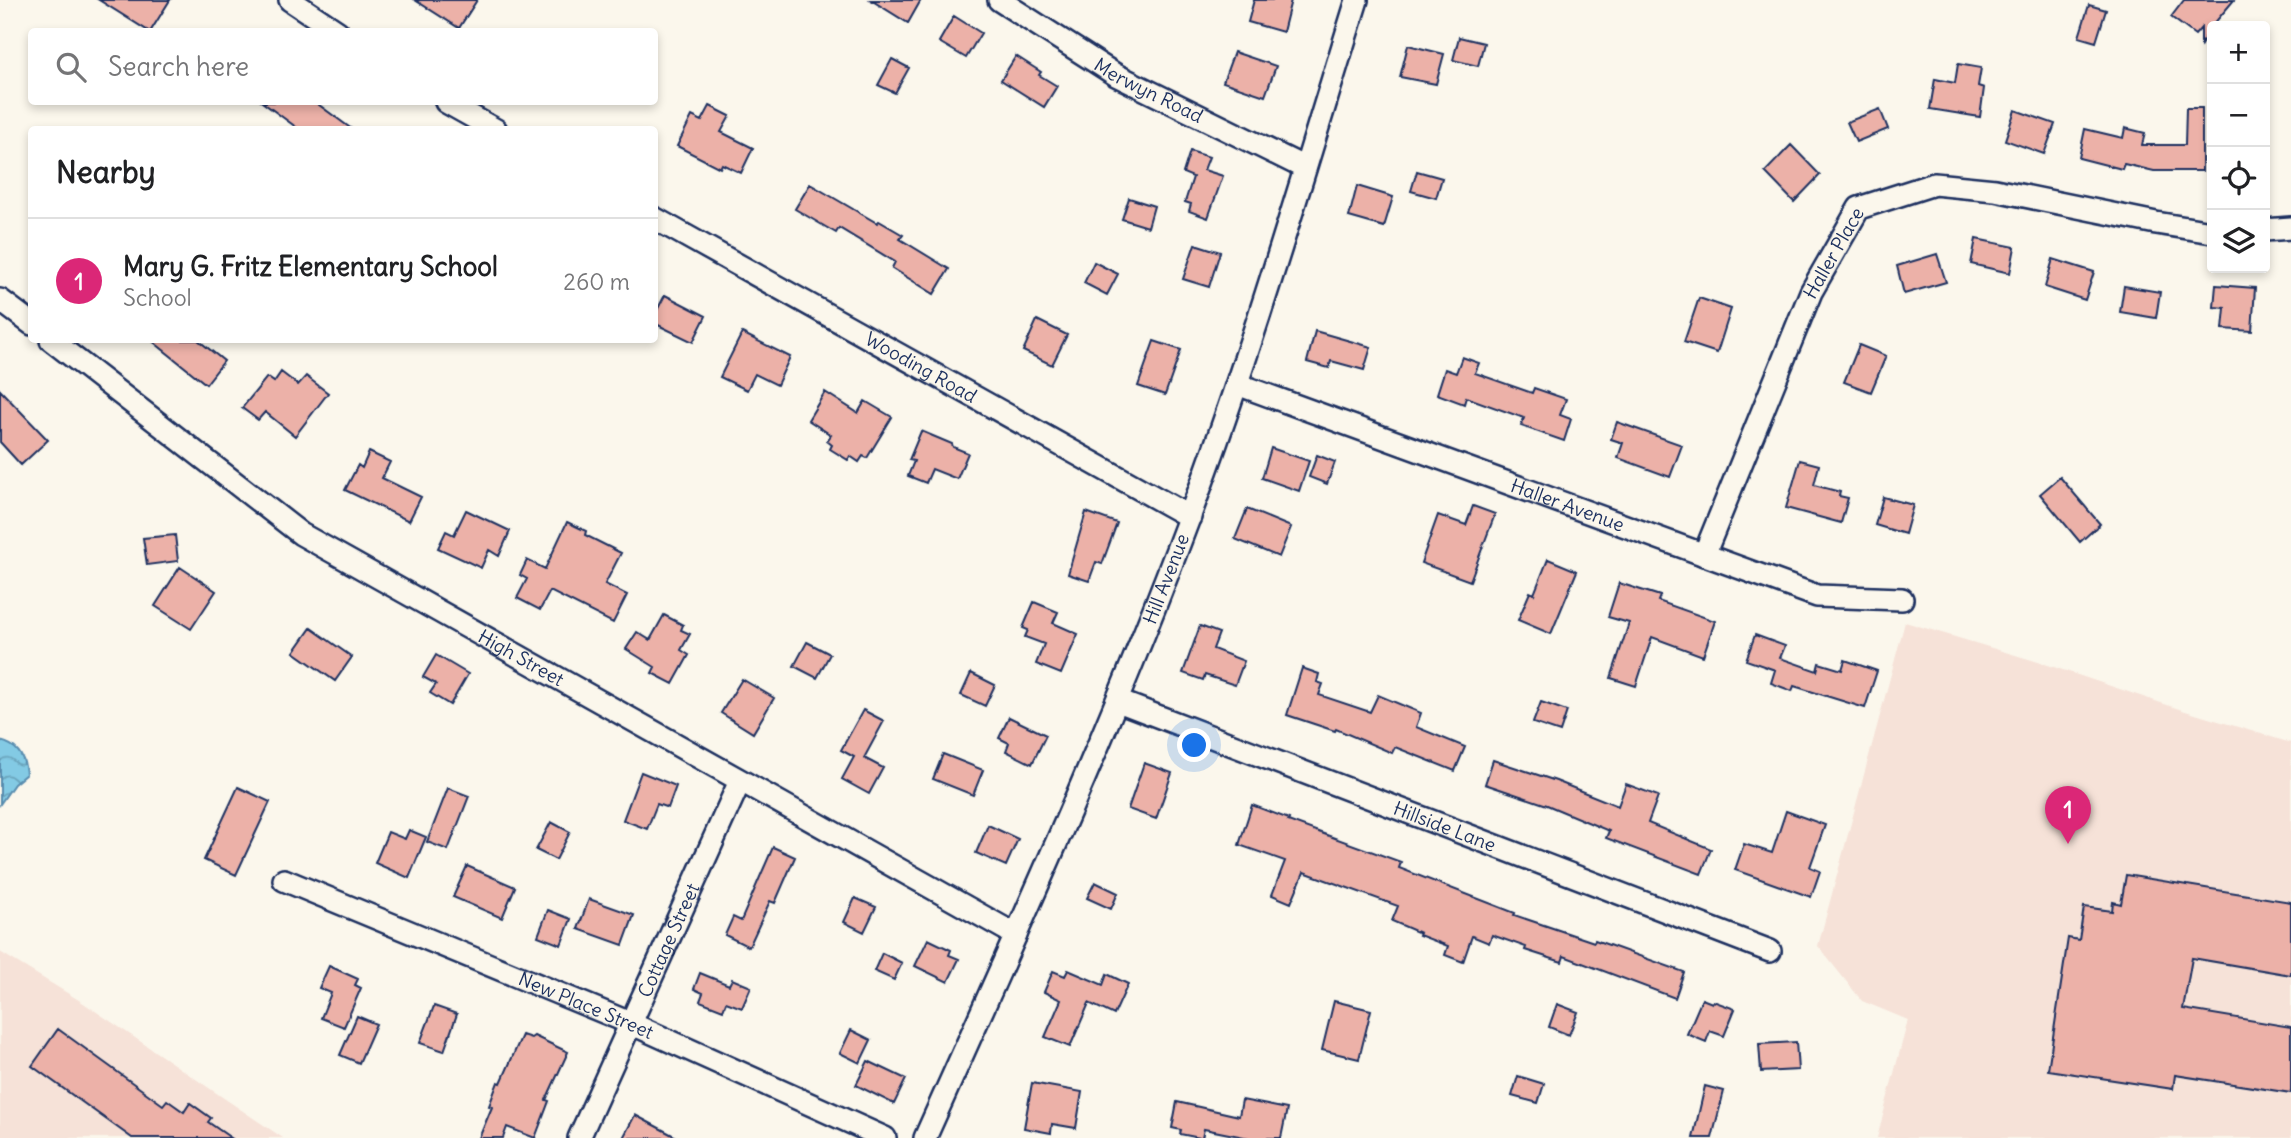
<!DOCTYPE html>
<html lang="en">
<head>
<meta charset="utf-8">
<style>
  body { margin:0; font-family:Delius,sans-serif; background:#f6f6f6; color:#202124 }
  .controls { position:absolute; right:21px; top:21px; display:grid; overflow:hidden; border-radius:7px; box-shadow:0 4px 10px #0003 }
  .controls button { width:63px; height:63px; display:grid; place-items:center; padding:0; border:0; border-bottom:2px solid #e0e0e0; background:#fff; color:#202124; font:35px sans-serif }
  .you { position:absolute; left:1195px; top:746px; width:24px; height:24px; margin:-18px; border:5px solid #fff; border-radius:50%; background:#1a73e8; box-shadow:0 0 0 10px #1a73e833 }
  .badge { display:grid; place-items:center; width:46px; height:46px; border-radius:50%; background:#db2777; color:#fff; font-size:23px; font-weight:700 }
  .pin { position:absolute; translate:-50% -58px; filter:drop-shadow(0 2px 4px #0008) }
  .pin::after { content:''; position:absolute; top:37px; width:24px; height:21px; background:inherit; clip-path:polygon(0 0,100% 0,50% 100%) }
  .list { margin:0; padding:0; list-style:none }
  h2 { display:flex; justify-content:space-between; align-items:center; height:91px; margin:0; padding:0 28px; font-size:30px }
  h2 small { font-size:23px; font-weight:400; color:#757577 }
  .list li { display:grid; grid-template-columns:46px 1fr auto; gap:21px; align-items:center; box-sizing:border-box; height:126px; padding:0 28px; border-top:2px solid #e0e0e0 }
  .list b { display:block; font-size:26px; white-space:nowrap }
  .list p { margin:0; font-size:23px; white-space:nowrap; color:#757577 }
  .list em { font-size:23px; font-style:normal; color:#757577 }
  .icon { flex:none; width:38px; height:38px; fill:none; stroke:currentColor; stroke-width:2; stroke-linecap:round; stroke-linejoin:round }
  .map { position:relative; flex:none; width:2291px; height:1138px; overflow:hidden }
  .search { position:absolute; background:#fff; box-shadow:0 4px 10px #0003; left:28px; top:28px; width:630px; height:77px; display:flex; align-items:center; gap:18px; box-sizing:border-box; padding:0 24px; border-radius:7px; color:#757577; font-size:26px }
  .panel { position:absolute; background:#fff; box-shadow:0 4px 10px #0003; left:28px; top:126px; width:630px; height:217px; border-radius:7px }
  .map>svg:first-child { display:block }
  .built { fill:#f6e2d8 }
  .water { fill:url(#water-waves); stroke:#598cae; stroke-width:2 }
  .building { fill:#ecb1a8; stroke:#1b2f5e; stroke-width:2 }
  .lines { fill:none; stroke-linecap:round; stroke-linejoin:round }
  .street-casing { stroke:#1b2f5e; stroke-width:26 }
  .street { stroke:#fbf7ec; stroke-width:21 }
  .labels { text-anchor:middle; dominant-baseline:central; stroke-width:7; stroke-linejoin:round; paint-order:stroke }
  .street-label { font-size:19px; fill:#1b2f5e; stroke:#fbf7ec }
</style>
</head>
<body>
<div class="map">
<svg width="2291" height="1138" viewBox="0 0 2291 1138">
  <defs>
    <pattern id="water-waves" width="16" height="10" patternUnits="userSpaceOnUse" patternTransform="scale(1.75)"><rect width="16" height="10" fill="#83cae4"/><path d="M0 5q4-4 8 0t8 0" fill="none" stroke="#6aa4bc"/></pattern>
  </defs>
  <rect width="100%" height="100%" fill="#fbf7ec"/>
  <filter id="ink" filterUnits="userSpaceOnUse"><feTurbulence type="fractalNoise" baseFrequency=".0143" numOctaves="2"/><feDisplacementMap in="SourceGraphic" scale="14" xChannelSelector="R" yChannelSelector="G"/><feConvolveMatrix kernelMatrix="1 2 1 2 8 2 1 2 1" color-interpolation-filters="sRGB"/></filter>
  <g filter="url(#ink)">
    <!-- built -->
    <path class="built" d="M1905 622 2045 664 2182 710 2291 743V1138H1877L1908 1020 1862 1001 1818 946Z
      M0 952 82 1002 283 1138H0Z"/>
    <!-- water -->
    <path class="water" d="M0 741C18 745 25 757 26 774L14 784 0 804Z"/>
    <!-- building -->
    <path class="building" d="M99 0H170L150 32Z
      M415 0H477L459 28Z
      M871 0H921L908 23Z
      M1254 0H1291L1283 32 1248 22Z
      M2184 0H2234L2212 26 2201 45V28L2195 35 2171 17Z
      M2089 5 2106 10 2096 42 2079 37Z
      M954 16 981 33 966 58 939 42Z
      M1459 37 1484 43 1478 66 1453 60Z
      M1408 45 1444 54 1436 84 1400 77Z
      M1234 52 1276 66 1265 96 1223 82Z
      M1016 56 1041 72 1039 75 1057 86 1044 107 1001 80Z
      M892 59 909 68 895 93 878 85Z
      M1958 64 1981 68 1978 86 1984 88 1980 117 1930 109 1935 79 1955 83Z
      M262 102H315L353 130H300Z
      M710 106 730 116 721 132 753 148 741 173 722 164 720 168 677 146 692 116 702 121Z
      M2186 108H2202V171H2154L2124 164 2122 169 2079 158 2085 129 2123 138 2125 128 2145 133 2142 145H2185Z
      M1880 109 1888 129 1856 142 1847 122Z
      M2015 110 2055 124 2044 154 2005 140Z
      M1791 145 1820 175 1794 202 1765 172Z
      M1190 151 1209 157 1204 170 1223 176 1208 218 1189 211 1191 204 1185 202 1193 177 1183 173Z
      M1417 171 1442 178 1436 198 1411 191Z
      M810 184 877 223 879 221 903 235 900 239 949 269 934 294 892 268 895 262 839 228 836 233 795 209Z
      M1357 186 1393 197 1384 227 1349 217Z
      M1129 198 1154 206 1148 227 1122 219Z
      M1976 239 2015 247 2010 273 1971 264Z
      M1195 244 1220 252 1209 287 1183 279Z
      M1937 254 1946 282 1904 294 1897 266Z
      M2053 259 2094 272 2085 300 2045 287Z
      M1094 262 1118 274 1107 295 1084 283Z
      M2216 285 2255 288 2252 331 2223 329 2225 308 2214 307Z
      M2124 286 2160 292 2156 318 2120 312Z
      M665 295 706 316 693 342 654 323V316Z
      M1699 298 1731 309 1717 353 1684 342Z
      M1037 320 1067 335 1052 365 1023 351Z
      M1315 331 1371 347 1364 370 1331 361 1329 368 1307 362Z
      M742 333 790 357 777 385 755 374 747 390 720 377Z
      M151 340H198L224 361 206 384Z
      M1154 341 1181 350 1165 395 1138 386Z
      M1859 345 1886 356 1871 392 1844 382Z
      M1462 357 1479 363 1475 373 1532 393 1534 388 1566 399 1560 415 1571 419 1564 441 1521 426 1524 418 1466 397 1464 404 1437 394 1445 369 1456 373Z
      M281 372 298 385 306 376 328 393 295 436 265 412 258 420 242 408 267 377 274 382Z
      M0 390 48 440 21 465 0 442Z
      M825 392 858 413 865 401 892 417 867 458 863 456 859 462 850 456 848 460 830 449 832 445 827 441 831 435 808 420Z
      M1617 422 1682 445 1670 477 1618 458 1623 443 1611 439Z
      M921 431 952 444 953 447 968 453 957 479 932 469 926 483 908 476 914 461 909 460Z
      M1271 448 1309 461 1299 491 1262 478Z
      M369 452 390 462 382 478 421 497 409 521 345 490 358 465 362 468Z
      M1317 455 1335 462 1327 484 1309 477Z
      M1800 460 1819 465 1814 485 1840 492 1839 496 1848 498 1841 523 1786 508Z
      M2060 477 2100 524 2080 542 2040 494Z
      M1883 497 1913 505 1905 534 1875 525Z
      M1473 506 1495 514 1470 581 1421 563 1438 515 1466 525Z
      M1247 509 1291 527 1279 557 1235 539Z
      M466 510 510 531 499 556 489 550 481 568 438 548 446 531 454 535Z
      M1086 512 1117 523 1102 564 1096 562 1089 581 1068 574Z
      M567 522 586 531 585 535 621 553 605 584 627 595 613 623 550 591 540 610 517 598 527 579 520 575 527 560 545 569Z
      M175 535 178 561 147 565 143 538Z
      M1548 559 1577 571 1551 634 1518 620 1530 592 1534 594Z
      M180 567 216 591 191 629 155 606Z
      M1619 583 1660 596 1658 601 1715 621 1703 656 1652 637 1636 686 1611 678 1629 623 1608 617Z
      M1034 602 1058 612 1053 623 1078 634 1061 674 1036 664 1044 644 1025 637 1028 630 1023 628Z
      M664 615 683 625 681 630 690 634 681 650 689 655 673 684 652 673 655 667 626 649 637 632 650 640Z
      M1200 626 1219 633 1213 649 1244 661 1235 685 1205 675 1203 680 1183 673Z
      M311 628 352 657 335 681 294 652Z
      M1755 635 1785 646 1780 658 1817 671 1819 663 1842 670 1845 660 1877 671 1865 708 1794 686 1792 691 1771 683 1775 670 1746 660Z
      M807 642 830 654 817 678 794 666Z
      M436 655 468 674 450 705 430 693 436 684 423 677Z
      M1302 668 1319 674 1317 682 1323 684 1319 695 1370 712 1378 695 1421 713 1416 727 1465 747 1455 771 1395 747 1392 753 1336 729 1335 731 1287 715Z
      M971 673 995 685 985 706 961 695Z
      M742 679 774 698 753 733 721 713Z
      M1541 702 1567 711 1560 732 1533 723Z
      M863 710 884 721 864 758 883 768 869 794 842 779 854 757 841 750Z
      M1009 717 1046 735 1032 764 1006 751 1009 743 999 738Z
      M943 754 983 770 973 795 933 779Z
      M1493 760 1556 781 1618 806 1626 784 1658 796 1648 823 1711 849 1701 874 1606 838 1609 831 1547 805 1485 784Z
      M1144 763 1172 773 1156 819 1128 809Z
      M641 772 676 786 668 808 657 804 647 829 623 820Z
      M238 787 270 802 236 875 204 860Z
      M448 788 469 796 448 850 427 842Z
      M1252 805 1289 819 1288 821 1401 862 1399 868 1515 913 1514 915 1594 942 1595 940 1684 972 1675 998 1564 956 1562 962 1525 950 1526 947 1492 935 1489 943 1472 936 1463 962 1445 955 1448 946 1419 935 1420 933 1392 921 1398 906 1304 872 1291 903 1272 895 1285 861 1239 845Z
      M1786 811 1825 825 1810 867 1820 871 1811 897 1735 870 1744 844 1772 853Z
      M551 822 570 832 556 860 536 850Z
      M988 825 1018 839 1006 866 976 853Z
      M409 830 426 837 409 878 375 863 388 832 405 839Z
      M773 847 795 857 775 903 770 901 749 947 725 935 733 917 741 921Z
      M467 866 515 887 502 918 453 897Z
      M2126 875 2291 902V975L2192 958 2183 1009 2291 1027V1093L2175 1075 2173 1089 2048 1070 2068 938 2079 940 2084 907 2112 911 2113 902 2121 904Z
      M1095 882 1118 893 1111 909 1087 898Z
      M855 898 876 907 864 932 844 922Z
      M589 899 634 915 623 945 578 929Z
      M548 910 571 919 561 945 538 936Z
      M928 939 951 950 949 955 959 959 948 982 915 966Z
      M882 953 902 963 894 980 874 971Z
      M329 966 358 979 355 985 361 988 344 1027 321 1018 331 993 319 988Z
      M1068 970 1103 985 1107 974 1128 984 1114 1015 1089 1003 1070 1047 1045 1037 1061 1000 1044 992 1053 971 1065 976Z
      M700 973 729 985 732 979 751 987 742 1008 726 1002 723 1010 700 1001 703 993 694 989Z
      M1702 999 1712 1003 1713 1001 1735 1009 1724 1036 1710 1031 1706 1042 1687 1034Z
      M1334 1001 1371 1010 1359 1059 1322 1050Z
      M1557 1004 1578 1012 1569 1035 1549 1027Z
      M434 1006 457 1014 444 1051 420 1043Z
      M357 1016 376 1024 359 1063 340 1055Z
      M58 1029 163 1105 167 1100 184 1112 190 1103 211 1118 208 1122 231 1138H132L32 1066Z
      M851 1030 871 1040 860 1063 840 1053Z
      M522 1035 531 1038 534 1036 568 1052 546 1100 549 1101 535 1138 507 1127 503 1138H479L492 1107 489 1106 498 1082 501 1083Z
      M1796 1042 1798 1070 1761 1072 1759 1044Z
      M868 1061 906 1079 894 1104 856 1085Z
      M1518 1076 1544 1084 1538 1103 1512 1096Z
      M1032 1083 1082 1092 1076 1128 1052 1124 1051 1133 1024 1128Z
      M1705 1086 1724 1091 1712 1138H1693Z
      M1242 1100 1287 1109 1281 1138H1249L1204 1129 1202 1138H1200L1180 1134 1181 1130 1172 1128 1177 1102 1239 1116Z
      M635 1115 678 1138H623Z"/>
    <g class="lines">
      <defs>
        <g id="street">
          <path d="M290 0 338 32"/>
          <path id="s1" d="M999 0 1116 75 1305 168"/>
          <path d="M446 102 496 130"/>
          <path id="s2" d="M654 218 1190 517"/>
          <path d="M2265 230 2291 228"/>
          <path d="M0 300 32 324"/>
          <path id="s3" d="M51 340 301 534 1016 935"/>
          <path id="s4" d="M1237 384 1817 596 1902 599"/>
          <path id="s5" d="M1704 555 1811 292 1859 208 1934 184 1995 190 2156 223 2212 232"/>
          <path id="s6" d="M1118 701 1770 951"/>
          <path id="s7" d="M284 880 630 1023 885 1138"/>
          <path id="s8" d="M579 1138 740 781"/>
          <path id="s9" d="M925 1138C1017 933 1110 729 1189 518 1253 348 1303 174 1357 0"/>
        </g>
      </defs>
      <!-- street casing -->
      <use href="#street" class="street-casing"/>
      <!-- street -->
      <use href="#street" class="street"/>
    </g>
  </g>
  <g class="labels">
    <!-- street labels -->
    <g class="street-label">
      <text stroke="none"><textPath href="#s1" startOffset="175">Merwyn Road</textPath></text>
      <text stroke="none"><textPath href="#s5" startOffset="329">Haller Place</textPath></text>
      <text stroke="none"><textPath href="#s2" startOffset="306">Wooding Road</textPath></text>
      <text stroke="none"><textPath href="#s4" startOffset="352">Haller Avenue</textPath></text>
      <text stroke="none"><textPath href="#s9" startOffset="609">Hill Avenue</textPath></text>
      <text stroke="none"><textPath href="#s3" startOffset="569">High Street</textPath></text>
      <text stroke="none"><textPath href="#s6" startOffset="350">Hillside Lane</textPath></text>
      <text stroke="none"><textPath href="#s8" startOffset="217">Cottage Street</textPath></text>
      <text stroke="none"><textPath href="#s7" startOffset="327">New Place Street</textPath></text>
    </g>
  </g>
</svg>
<div class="controls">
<button>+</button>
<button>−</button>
<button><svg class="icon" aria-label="locate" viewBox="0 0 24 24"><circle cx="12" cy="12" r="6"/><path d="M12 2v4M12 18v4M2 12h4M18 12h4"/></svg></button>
<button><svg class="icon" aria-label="layers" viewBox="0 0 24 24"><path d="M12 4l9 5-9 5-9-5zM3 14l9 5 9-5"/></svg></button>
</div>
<div class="you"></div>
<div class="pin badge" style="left:2068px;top:844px">1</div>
<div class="search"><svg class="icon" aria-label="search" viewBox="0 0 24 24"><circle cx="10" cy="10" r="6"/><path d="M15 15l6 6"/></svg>Search here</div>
<section class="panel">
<h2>Nearby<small></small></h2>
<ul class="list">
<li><span class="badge">1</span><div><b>Mary G. Fritz Elementary School</b><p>School</p></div><em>260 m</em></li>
</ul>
</section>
</div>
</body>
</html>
